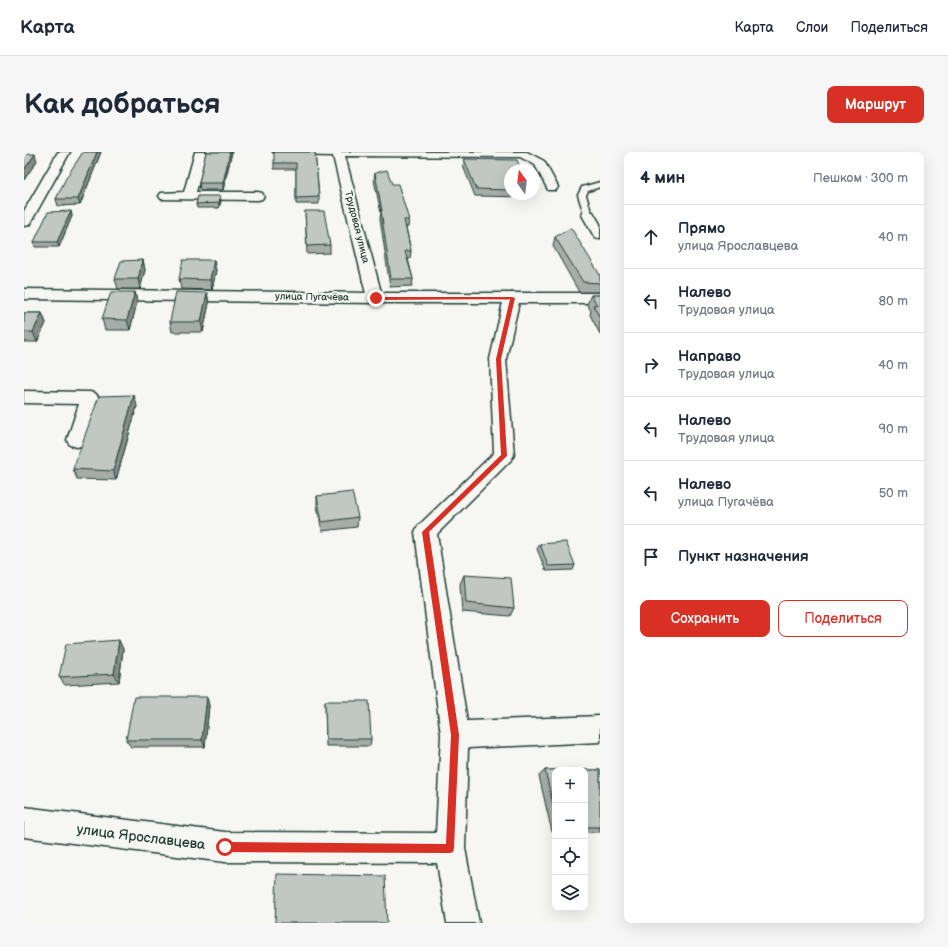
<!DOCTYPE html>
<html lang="ru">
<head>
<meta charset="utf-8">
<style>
  body { margin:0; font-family:"Balsamiq Sans",sans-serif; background:#f6f6f7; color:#1f2937 }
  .controls { position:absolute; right:12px; bottom:12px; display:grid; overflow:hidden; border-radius:8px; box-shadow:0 4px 16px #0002 }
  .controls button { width:36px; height:36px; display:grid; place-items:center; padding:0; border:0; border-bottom:1px solid #e0e1e3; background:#fff; color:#1f2937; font:20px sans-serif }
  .compass { position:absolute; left:480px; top:12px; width:36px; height:36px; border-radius:50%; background:#fff; box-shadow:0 4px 16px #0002; rotate:346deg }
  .stop { position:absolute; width:12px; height:12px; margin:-9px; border:3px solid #d93025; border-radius:50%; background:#fff }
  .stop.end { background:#d93025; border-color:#fff; box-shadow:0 1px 4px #0008 }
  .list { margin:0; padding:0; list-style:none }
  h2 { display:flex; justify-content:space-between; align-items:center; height:52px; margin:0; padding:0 16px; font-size:17px }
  h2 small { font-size:13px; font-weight:400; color:#747a83 }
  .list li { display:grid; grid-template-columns:26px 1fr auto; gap:12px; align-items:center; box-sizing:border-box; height:64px; padding:0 16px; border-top:1px solid #e0e1e3 }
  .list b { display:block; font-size:15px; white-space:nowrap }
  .list p { margin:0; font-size:13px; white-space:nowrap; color:#747a83 }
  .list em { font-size:13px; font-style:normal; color:#747a83 }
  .actions { display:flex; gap:8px; padding:12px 16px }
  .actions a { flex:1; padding:9px 0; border:1px solid #d93025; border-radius:8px; text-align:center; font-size:14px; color:#d93025 }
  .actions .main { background:#d93025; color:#fff }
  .icon { flex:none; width:22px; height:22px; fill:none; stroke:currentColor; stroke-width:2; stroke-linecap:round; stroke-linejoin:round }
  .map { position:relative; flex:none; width:576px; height:771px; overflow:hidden; border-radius:8px }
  header { display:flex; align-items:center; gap:24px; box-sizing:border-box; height:56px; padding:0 20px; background:#fff; border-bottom:1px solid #e0e1e3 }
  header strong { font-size:19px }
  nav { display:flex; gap:22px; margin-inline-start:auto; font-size:14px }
  .intro { display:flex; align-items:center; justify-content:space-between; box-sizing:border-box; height:96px; padding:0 24px }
  h1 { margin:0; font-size:28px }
  .button { padding:10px 18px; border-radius:8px; background:#d93025; color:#fff; font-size:14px; font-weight:700 }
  main { display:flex; gap:24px; padding:0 24px }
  aside { flex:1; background:#fff; border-radius:8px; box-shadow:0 4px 16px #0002 }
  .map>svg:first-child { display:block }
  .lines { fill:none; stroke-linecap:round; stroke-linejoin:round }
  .service-casing { stroke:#1f3d34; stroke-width:3 }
  .minor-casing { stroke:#1f3d34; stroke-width:3 }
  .tertiary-casing { stroke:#1f3d34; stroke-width:3 }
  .service { fill:#f6f6f2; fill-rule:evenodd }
  .minor { fill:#f6f6f2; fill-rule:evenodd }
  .tertiary { fill:#f6f6f2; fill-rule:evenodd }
  .wall { fill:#a6aca8; stroke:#1f3d34 }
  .shaded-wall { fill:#878c88; stroke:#1f3d34 }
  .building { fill:#c1c8c3; stroke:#1f3d34 }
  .route { fill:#d93025 }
  .labels { text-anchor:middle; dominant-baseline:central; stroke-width:4; stroke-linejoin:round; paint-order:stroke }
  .far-street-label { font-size:10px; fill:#1f3d34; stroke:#f6f6f2 }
  .near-street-label { font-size:14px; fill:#1f3d34; stroke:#f6f6f2 }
</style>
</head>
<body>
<header>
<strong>Карта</strong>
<nav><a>Карта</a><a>Слои</a><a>Поделиться</a></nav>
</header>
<div class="intro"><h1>Как добраться</h1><a class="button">Маршрут</a></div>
<main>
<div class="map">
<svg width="576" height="771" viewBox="0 0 576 771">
  <rect width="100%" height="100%" fill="#f6f6f2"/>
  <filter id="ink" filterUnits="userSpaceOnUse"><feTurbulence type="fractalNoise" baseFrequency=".025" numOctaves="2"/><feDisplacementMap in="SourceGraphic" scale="8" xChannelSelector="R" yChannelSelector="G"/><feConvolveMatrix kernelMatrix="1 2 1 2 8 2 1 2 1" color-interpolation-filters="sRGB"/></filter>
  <g filter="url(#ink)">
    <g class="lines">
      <defs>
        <path id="service" d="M576 30V35L564 39 562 43 568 63 567 65H561L554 43 558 35Z"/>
        <path id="minor" d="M34 0H46L7 70 5 73 0 74V59Z
          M171 0H183L172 40H234L238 41 240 44 238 47 234 48 137 47 135 44 137 41 160 40Z
          M249 0H503L520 9 534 35 532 38H524L511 13 496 5 321 4 358 144 362 148 359 151C352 153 348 152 343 146L309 4 255 3Z
          M564 59 569 60 576 72V87L571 86 558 63 559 60Z
          M488 141 493 143 496 146 482 207 490 303 487 308 413 382 443 569 576 564V590L444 596 441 696 455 771H423L413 711 201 710 0 685V655L201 680 412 681 417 583 391 380 394 374 470 301 466 207 480 146 483 143Z
          M0 239 66 240 72 242 75 246 63 288 60 293 53 295 46 293 43 288 55 252 0 251Z"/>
        <path id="tertiary" d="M0 137 351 141H576V151H351L0 147Z"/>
      </defs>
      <!-- service casing -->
      <use href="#service" class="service-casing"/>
      <!-- minor casing -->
      <use href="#minor" class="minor-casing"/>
      <!-- tertiary casing -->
      <use href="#tertiary" class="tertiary-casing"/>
      <!-- service -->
      <use href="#service" class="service"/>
      <!-- minor -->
      <use href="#minor" class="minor"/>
      <!-- tertiary -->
      <use href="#tertiary" class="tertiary"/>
    </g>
    <!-- wall -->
    <path class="wall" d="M59 0H77L56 53 34 54 32 47Z
      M182 0H208L199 38H176L175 31Z
      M291 0 295 45V52H272V17H250V11Z
      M440 7 486 18V42H504L503 45 451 44 439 14Z
      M351 21 368 32 385 68 384 75H382L387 99 386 107H384L389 127 388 134 366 135 356 66 357 61 350 28Z
      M196 44 197 49 195 56H173L172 52Z
      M47 59 48 64 35 95H11L10 90Z
      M281 59 306 93V101L283 102Z
      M531 85 576 123V140H555L529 94Z
      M119 108 121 118 116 137H94L91 127Z
      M192 118 188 138 157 137 155 127Z
      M111 140 113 150 106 178H81L78 167Z
      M183 141 185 151 179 180H148L146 170Z
      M567 143H576V182L566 163 567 159 563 152Z
      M0 161H18L22 171 13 190H0Z
      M113 254 92 328 53 327 49 317Z
      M293 344 334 365 333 375 298 379 293 354Z
      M516 392 551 413 549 418 522 419 513 397Z
      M440 423 490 456 486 464 438 460 436 432Z
      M99 497 95 530 41 533 35 525Z
      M301 549 347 587 346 594H302Z
      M185 553 181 595H107L102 588Z
      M521 618H576V680H561V618H531V680H528L515 624Z"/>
    <!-- shaded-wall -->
    <path class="shaded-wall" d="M73 0H77L56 53 54 47Z
      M206 0H208L199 38V31Z
      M11 2 13 9 0 28V18Z
      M196 44 197 49 195 56V51Z
      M47 59 48 64 35 95 33 90Z
      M119 108 121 118 116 137 114 127Z
      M190 108 192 118 188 138 186 128Z
      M111 140 113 150 106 178 103 168Z
      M183 141 185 151 179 180 177 170Z
      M18 161 22 171 13 190 9 180Z
      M110 243 113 254 92 328 89 319Z
      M95 488 99 497 95 530 90 522Z
      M183 545 185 553 181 595 178 588Z"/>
    <!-- building -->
    <path class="building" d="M59 0H73L54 47H32L42 26Z
      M182 0H206L199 31H175Z
      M250 0H291L295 45 272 46V11H250Z
      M0 2H11L0 18Z
      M440 7 493 8 497 18H486V38L452 37Z
      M363 18 368 32H374L385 68H380L387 99H381L389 127H367L357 59H358L351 21Z
      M174 44H196L195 51 172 52Z
      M47 59 33 90H10L24 60Z
      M281 59H300L306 93 283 94Z
      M547 76 576 123V131L559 130 531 85Z
      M119 108 114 127H91L97 109Z
      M159 108H190L186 128 155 127Z
      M87 140H111L103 168 78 167Z
      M152 140 183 141 177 170H146Z
      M567 143H576V166L569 153H573Z
      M0 161H18L9 180H0Z
      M110 243 89 319 49 317 75 244Z
      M328 340 334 365 298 370 293 344Z
      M542 390 551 413 524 414 516 392Z
      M440 423 487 426 490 456 442 451Z
      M95 488 90 522 35 525 42 492Z
      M110 545H183L178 588H102Z
      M301 549H345L347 587H302Z
      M521 618H576V675H561V618H531V661Z
      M253 722 361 724 363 771H251Z"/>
  </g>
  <!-- route -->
  <path class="route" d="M350 145H488L491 146 477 207 483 304 405 380 435 583 430 696 429 700 426 701 201 700 198 698 197 695 198 692 201 690 422 692 427 583 398 380 477 303 472 207 486 147 352 148Z"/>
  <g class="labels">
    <!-- far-street labels -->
    <g class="far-street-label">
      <text transform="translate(333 75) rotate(76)">Трудовая улица</text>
      <text transform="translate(288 145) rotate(1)">улица Пугачёва</text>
    </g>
    <!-- near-street labels -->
    <g class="near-street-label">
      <text transform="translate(117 685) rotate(7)">улица Ярославцева</text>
    </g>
  </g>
</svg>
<div class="controls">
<button>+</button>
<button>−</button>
<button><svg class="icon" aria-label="locate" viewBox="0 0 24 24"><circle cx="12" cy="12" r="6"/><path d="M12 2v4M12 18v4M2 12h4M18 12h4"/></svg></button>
<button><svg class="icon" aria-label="layers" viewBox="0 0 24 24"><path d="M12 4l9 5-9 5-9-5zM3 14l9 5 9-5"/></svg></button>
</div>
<svg class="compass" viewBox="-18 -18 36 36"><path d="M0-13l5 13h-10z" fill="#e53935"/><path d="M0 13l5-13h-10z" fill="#747a83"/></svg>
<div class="stop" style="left:201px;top:695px"></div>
<div class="stop end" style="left:352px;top:146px"></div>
</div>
<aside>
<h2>4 мин<small>Пешком · 300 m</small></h2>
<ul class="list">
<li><svg class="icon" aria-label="ahead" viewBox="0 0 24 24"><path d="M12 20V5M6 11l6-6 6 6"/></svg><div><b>Прямо</b><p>улица Ярославцева</p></div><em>40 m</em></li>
<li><svg class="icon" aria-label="left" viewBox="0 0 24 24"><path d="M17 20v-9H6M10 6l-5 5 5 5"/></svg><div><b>Налево</b><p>Трудовая улица</p></div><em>80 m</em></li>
<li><svg class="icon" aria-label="right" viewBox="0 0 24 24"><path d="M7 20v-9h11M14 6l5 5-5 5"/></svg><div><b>Направо</b><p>Трудовая улица</p></div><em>40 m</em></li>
<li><svg class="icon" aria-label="left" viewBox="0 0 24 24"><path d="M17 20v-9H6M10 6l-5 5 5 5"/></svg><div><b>Налево</b><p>Трудовая улица</p></div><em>90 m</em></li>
<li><svg class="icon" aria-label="left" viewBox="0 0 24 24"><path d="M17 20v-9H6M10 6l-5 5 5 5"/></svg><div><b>Налево</b><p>улица Пугачёва</p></div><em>50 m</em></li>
<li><svg class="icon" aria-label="arrive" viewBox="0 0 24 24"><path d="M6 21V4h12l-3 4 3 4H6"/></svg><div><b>Пункт назначения</b></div></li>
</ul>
<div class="actions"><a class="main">Сохранить</a><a>Поделиться</a></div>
</aside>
</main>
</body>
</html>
